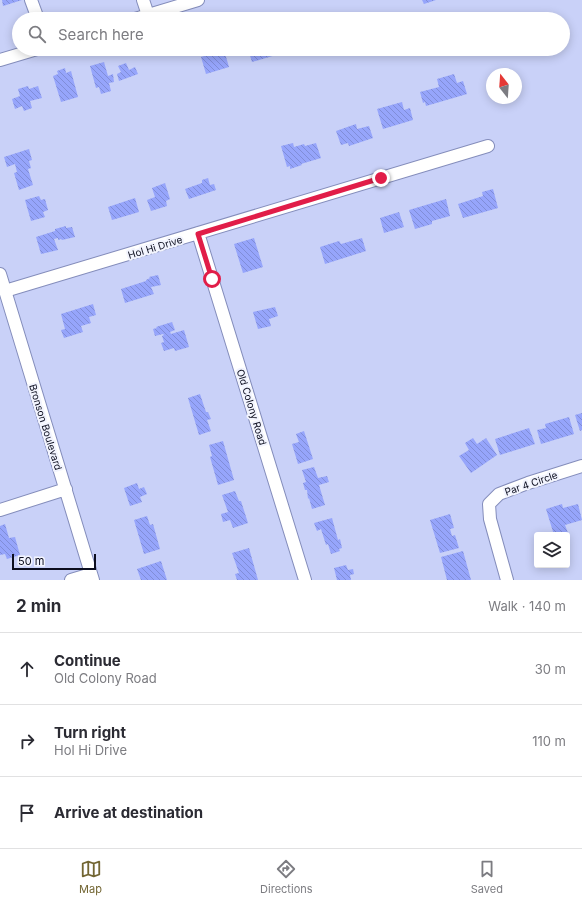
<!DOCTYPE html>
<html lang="en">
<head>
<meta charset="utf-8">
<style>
  body { margin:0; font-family:Inter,sans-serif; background:#f7f7f7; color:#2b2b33 }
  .controls { position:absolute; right:12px; bottom:12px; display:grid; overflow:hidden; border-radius:4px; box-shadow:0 2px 10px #0003 }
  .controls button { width:36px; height:36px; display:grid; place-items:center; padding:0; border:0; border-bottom:1px solid #e1e1e2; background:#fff; color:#2b2b33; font:20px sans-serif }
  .compass { position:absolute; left:486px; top:68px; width:36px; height:36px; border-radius:50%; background:#fff; box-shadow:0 2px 10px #0003; rotate:343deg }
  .scale { position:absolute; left:12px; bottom:10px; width:84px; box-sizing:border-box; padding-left:4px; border:2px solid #0c0e1f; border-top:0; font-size:11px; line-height:14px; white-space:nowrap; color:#0c0e1f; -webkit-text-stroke:3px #f2f4fe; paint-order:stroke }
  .stop { position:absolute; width:12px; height:12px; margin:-9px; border:3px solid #e11d48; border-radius:50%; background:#fff }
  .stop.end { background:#e11d48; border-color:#fff; box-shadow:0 1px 4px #0008 }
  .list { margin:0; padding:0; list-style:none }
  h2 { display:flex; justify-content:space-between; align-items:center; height:52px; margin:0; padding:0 16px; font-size:17px }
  h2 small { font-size:13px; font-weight:400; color:#7c7c81 }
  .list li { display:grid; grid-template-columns:26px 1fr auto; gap:12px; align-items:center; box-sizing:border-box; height:72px; padding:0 16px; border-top:1px solid #e1e1e2 }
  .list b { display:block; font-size:15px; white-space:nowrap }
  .list p { margin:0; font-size:13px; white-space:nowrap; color:#7c7c81 }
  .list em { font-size:13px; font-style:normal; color:#7c7c81 }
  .icon { flex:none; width:22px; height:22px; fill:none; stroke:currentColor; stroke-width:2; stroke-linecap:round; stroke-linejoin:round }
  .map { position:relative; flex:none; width:582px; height:580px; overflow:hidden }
  .search { position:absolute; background:#fff; box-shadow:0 2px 10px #0003; left:12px; right:12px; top:12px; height:44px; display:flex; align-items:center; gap:10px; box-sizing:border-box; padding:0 14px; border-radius:22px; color:#7c7c81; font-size:15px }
  .sheet { height:268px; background:#fff }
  nav { display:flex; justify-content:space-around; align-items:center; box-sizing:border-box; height:56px; border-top:1px solid #e1e1e2; background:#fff; font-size:11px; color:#7c7c81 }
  nav a { display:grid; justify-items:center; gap:2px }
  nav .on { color:#726532 }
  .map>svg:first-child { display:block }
  .building { fill:url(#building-back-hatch) }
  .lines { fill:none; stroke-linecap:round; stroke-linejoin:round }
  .minor-casing { stroke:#848dbb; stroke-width:14 }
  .minor { stroke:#fff; stroke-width:12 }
  .route { stroke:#e11d48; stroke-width:5 }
  .labels { text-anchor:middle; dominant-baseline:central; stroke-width:4; stroke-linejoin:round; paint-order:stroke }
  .street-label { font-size:10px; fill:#0c0e1f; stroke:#f2f4fe }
</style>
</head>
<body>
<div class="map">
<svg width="582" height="580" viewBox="0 0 582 580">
  <defs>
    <pattern id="building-back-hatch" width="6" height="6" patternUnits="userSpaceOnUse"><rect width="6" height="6" fill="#96a5fb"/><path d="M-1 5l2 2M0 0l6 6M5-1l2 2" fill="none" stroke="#808dd7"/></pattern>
  </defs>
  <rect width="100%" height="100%" fill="#c9d1f8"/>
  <!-- building -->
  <path class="building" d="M2 0H22L3 6Z
    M422 0H436L424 4Z
    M354 14 355 19H341Z
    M337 15 339 19H325Z
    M248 49H274L276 55 252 62Z
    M224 50 229 67 206 74 201 57Z
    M104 62 108 76 113 74 114 82 109 83 111 91 101 94 99 87 96 88 90 66Z
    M126 63 129 70 135 67 138 74 119 81 117 74 121 72 118 66Z
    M65 68 66 73 71 71 78 97 61 102 53 76 58 74 57 71Z
    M454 74 457 83 463 81 467 94 426 106 425 102 423 103 420 92 439 87 437 79Z
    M28 86 29 89 38 86 42 98 30 101 32 108 24 111 22 106 15 109 12 99 20 96 18 89Z
    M402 102 404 110 410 108 413 120 383 129 377 109Z
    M356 124 357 129 369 126 373 138 349 146 348 143 341 145 336 131Z
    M293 143 294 147 304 144 305 146 316 143 321 158 301 164 302 165 290 169V166L287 167 281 146Z
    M29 149 32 160 29 161 31 168 28 169 33 185 19 190 14 173 17 172 15 164 7 167 4 157Z
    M208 178 210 185 214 184 216 190 189 199 185 189 202 183V180Z
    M165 183 170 199 166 201 167 206 151 211 147 200 155 197 152 188Z
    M493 189 498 208 463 218 458 204 483 196 482 192Z
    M39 196 41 200 45 199 48 210 43 212 45 217 31 221 25 200Z
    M135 198 139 212 112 220 108 207Z
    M446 199 450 216 432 221V224L415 229 409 210Z
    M399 212 404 227 384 233 380 218Z
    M66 226V228L72 227 75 237 62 240 61 239 58 240V238L54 239 58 250 41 254 36 237 55 231V229Z
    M254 238 263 267 243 273 234 244Z
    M362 238 366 251 325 264 320 247 339 241 341 244Z
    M158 275 161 285 151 287 154 294 125 303 121 289 146 281V280L150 278 149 277Z
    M93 304 96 315 89 317 91 323 81 326 83 332 64 338 61 330 65 329 61 314Z
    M275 307 278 316 269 319 271 326 258 329 253 312Z
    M172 322 175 330 170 332 171 334 184 330 189 347 175 351 174 348 164 351 161 343 164 342 162 336 164 335 163 334 155 336 153 329 157 328 156 327Z
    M200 394 206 412H208L211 419 207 420 211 431 199 435 188 398Z
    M582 413V430L580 431 575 415Z
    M569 417 574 434 541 444 537 430 546 428 545 424Z
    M529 428 535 444 500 455 495 439Z
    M304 431 313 459 298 464 292 444 299 442 296 434Z
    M473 438 477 444 486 438 497 455 471 473 459 456 469 450 465 443Z
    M223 441 234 480 218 485 210 457 212 456 209 445Z
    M314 467 318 478 327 476 329 482 319 485 325 505 312 509 309 498 308 499 307 490H305L303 483 306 482 302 470Z
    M137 483 139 489 144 487 147 494 140 497 142 502 130 506 124 488Z
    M235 491 239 501H241L248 523 233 528 230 520 223 522 221 514 228 512 222 495Z
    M562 504 563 508 578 504 582 520 565 525 568 533 554 535 546 509Z
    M450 514 454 528 450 529 452 536 455 535 459 548 440 553 430 520Z
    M147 516 150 525 153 524 160 549 144 554 134 520Z
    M332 518 338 540 340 539 342 548 339 549 340 551 331 554 328 544 326 545 321 529 317 531 314 523Z
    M5 524 9 538 15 537 20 555 7 559 5 554 0 555V526Z
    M249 548 258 580H237L235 574 239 573 232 553Z
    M463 551 471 580H447L441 557Z
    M161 561 167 580H141L137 569Z
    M346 565 348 570 353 569 354 574 350 575 351 580H337L334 568Z"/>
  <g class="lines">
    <defs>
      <path id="minor" d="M31 0 38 19
        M143 0 148 15
        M135 19 198 0
        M0 60 37 49
        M198 233 305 580
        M0 274 93 580
        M5 291 488 146
        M0 510 66 489
        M71 580 91 574
        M507 580 490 519 489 504 499 494 528 483 582 466"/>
    </defs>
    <!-- minor casing -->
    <use href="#minor" class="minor-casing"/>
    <!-- minor -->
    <use href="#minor" class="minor"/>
  </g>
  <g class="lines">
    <!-- route -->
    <path class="route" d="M212 279 198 234 381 178"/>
  </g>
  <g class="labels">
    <!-- street labels -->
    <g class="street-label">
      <text transform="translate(155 247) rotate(-17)">Hol Hi Drive</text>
      <text transform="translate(252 407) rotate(73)">Old Colony Road</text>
      <text transform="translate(46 427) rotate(73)">Bronson Boulevard</text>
      <text transform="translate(531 483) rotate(-19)">Par 4 Circle</text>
    </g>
  </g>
</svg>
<div class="controls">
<button><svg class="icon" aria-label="layers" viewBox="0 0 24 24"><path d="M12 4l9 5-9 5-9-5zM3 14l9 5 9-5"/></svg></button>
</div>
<svg class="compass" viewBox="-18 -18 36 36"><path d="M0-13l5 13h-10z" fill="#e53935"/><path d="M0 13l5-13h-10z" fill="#7c7c81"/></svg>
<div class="scale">50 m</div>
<div class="stop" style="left:212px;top:279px"></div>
<div class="stop end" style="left:381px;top:178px"></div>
<div class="search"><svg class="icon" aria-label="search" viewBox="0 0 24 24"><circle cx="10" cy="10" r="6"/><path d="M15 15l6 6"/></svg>Search here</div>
</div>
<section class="sheet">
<h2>2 min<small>Walk · 140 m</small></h2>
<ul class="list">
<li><svg class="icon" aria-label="ahead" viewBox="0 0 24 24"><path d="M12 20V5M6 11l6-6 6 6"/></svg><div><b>Continue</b><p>Old Colony Road</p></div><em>30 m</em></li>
<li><svg class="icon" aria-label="right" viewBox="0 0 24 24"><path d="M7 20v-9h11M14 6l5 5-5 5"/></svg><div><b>Turn right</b><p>Hol Hi Drive</p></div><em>110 m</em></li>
<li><svg class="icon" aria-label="arrive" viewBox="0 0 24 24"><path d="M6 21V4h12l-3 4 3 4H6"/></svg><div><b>Arrive at destination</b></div></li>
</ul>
</section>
<nav>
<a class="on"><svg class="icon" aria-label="map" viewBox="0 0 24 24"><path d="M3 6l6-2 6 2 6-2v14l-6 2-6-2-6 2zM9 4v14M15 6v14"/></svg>Map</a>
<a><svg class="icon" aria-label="directions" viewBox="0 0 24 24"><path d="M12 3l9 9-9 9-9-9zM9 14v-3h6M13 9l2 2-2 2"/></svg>Directions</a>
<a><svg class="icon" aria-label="saved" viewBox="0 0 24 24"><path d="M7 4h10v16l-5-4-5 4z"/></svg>Saved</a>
</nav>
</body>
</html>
